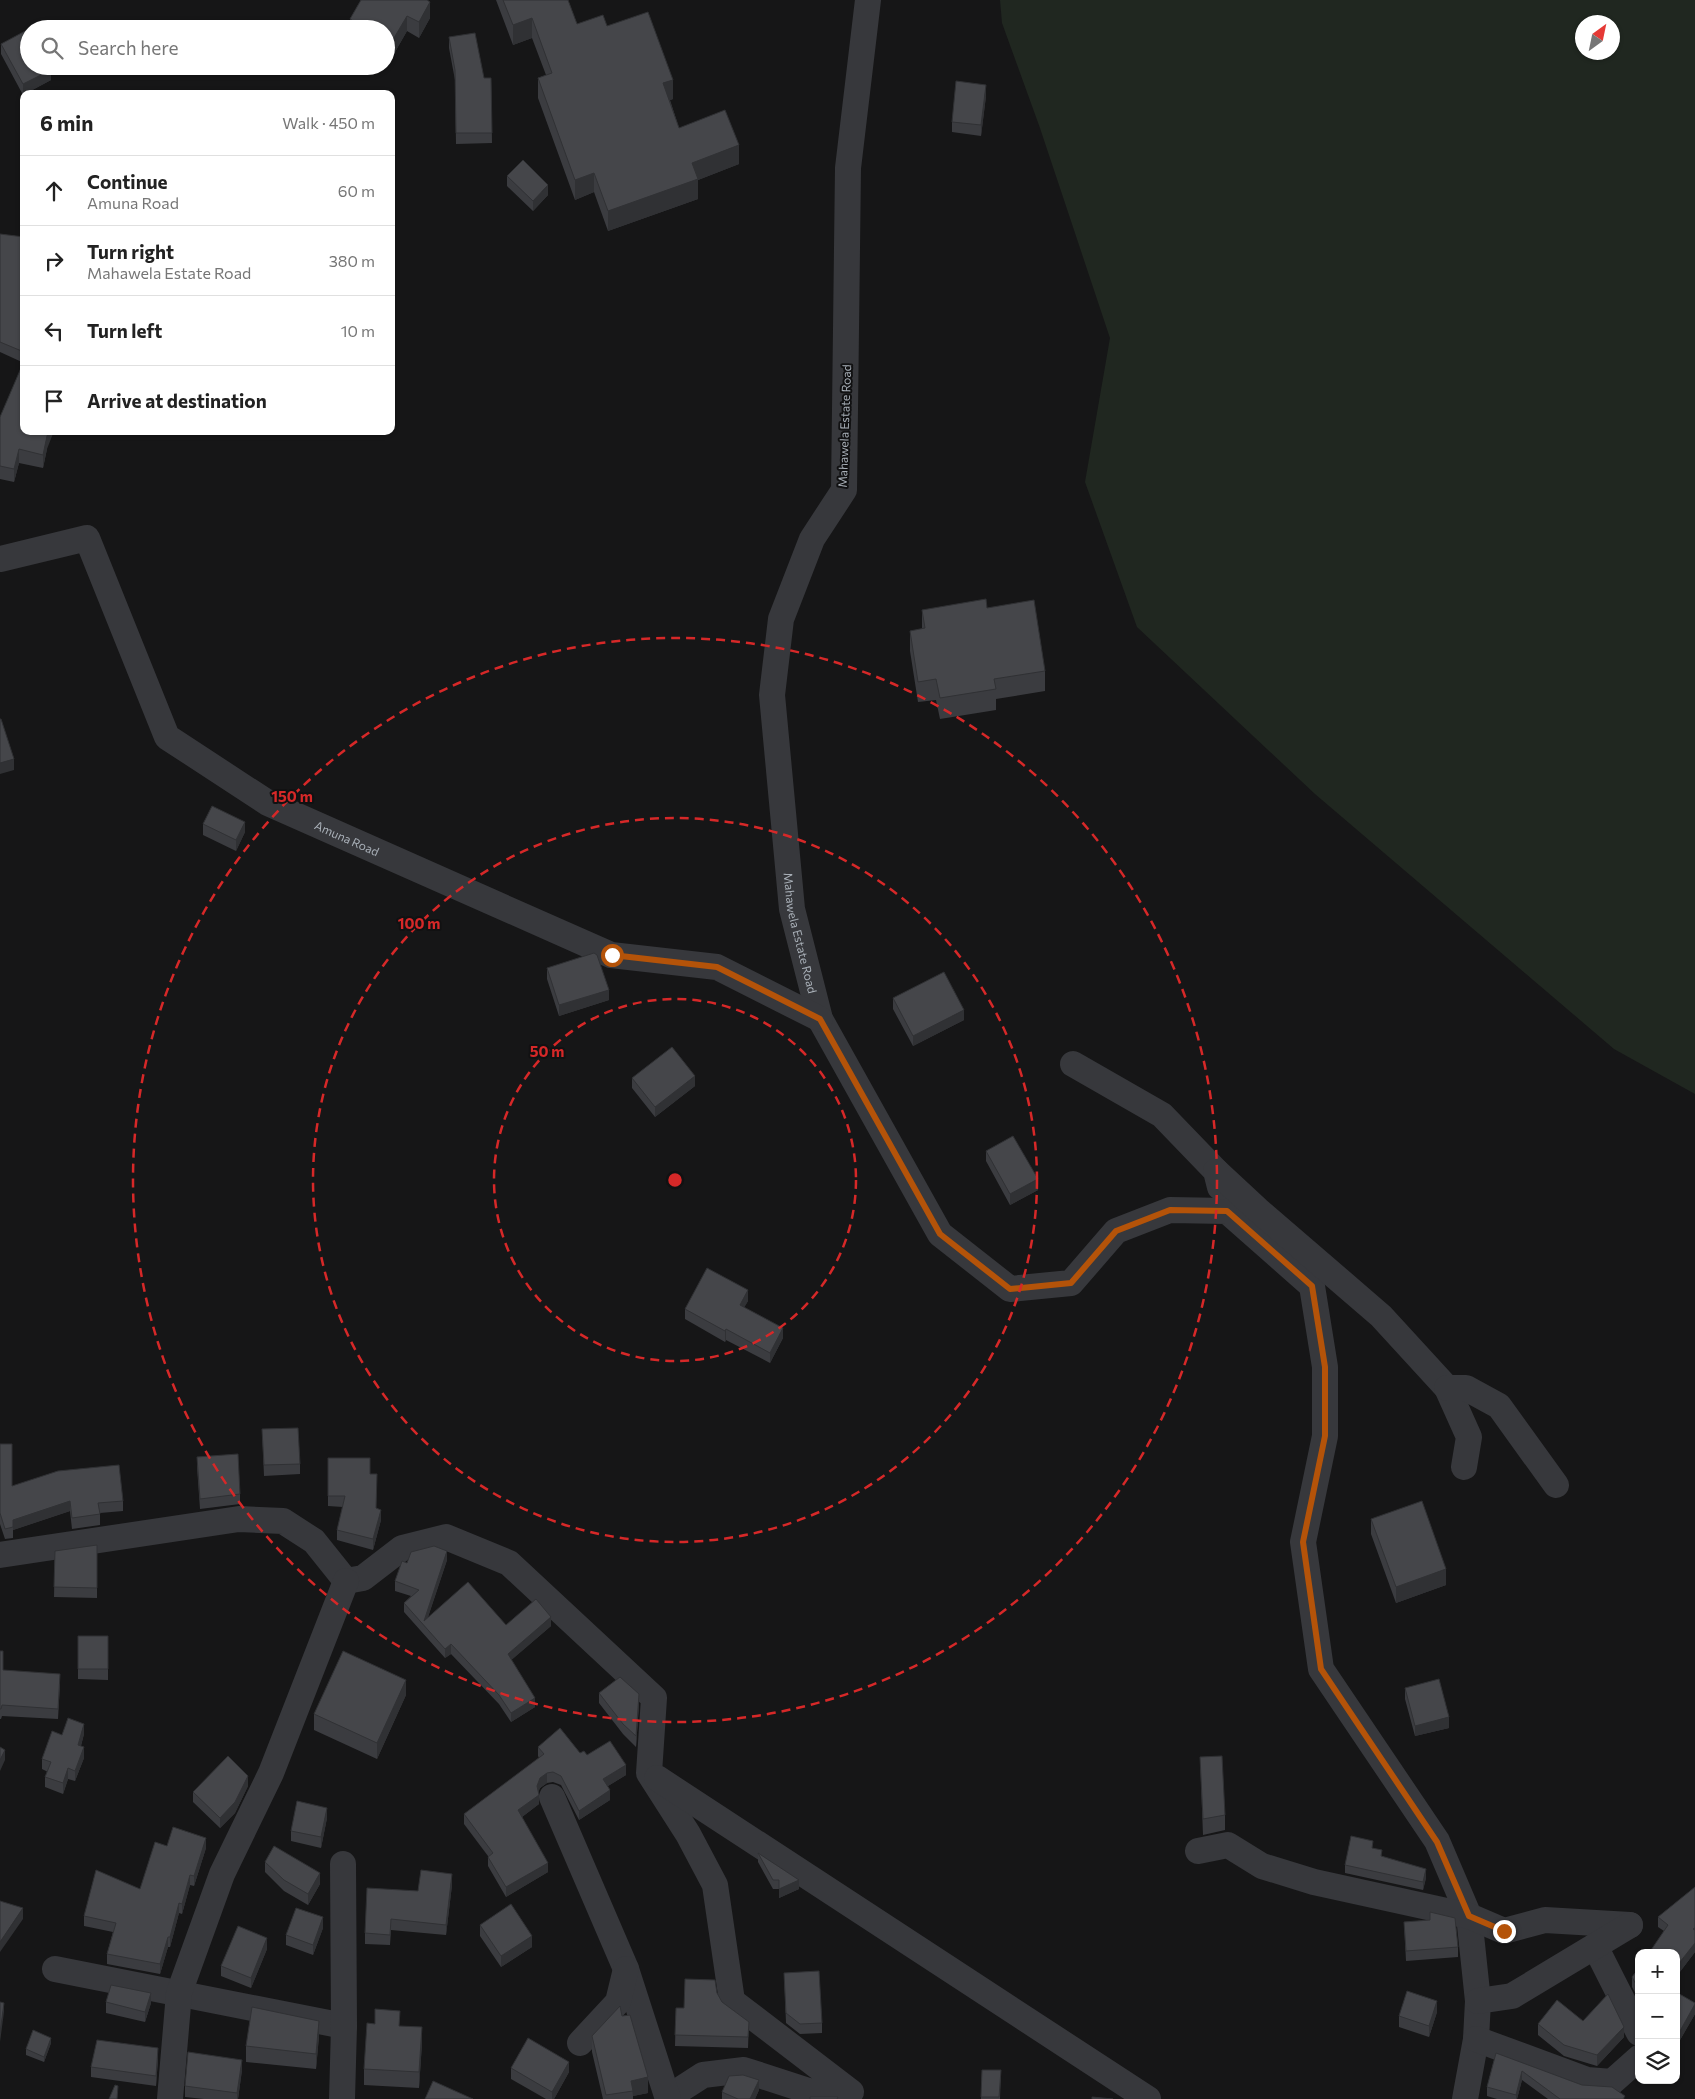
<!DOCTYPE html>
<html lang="en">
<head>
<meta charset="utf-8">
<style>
  body { margin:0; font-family:Commissioner,sans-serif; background:#f2f2f2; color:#222 }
  .controls { position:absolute; right:15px; bottom:15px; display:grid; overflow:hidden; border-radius:10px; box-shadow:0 1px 4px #0004 }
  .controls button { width:45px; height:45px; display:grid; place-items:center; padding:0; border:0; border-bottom:1px solid #e0e0e0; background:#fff; color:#222; font:25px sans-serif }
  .compass { position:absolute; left:1575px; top:15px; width:45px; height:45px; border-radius:50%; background:#fff; box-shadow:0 1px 4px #0004; rotate:33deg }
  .stop { position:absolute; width:15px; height:15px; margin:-11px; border:4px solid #b45309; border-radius:50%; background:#fff }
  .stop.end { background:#b45309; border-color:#fff; box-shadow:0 1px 5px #0008 }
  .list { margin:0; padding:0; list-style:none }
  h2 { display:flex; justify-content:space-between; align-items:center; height:65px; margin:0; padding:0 20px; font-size:21px }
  h2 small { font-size:16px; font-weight:400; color:#767676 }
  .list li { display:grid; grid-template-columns:32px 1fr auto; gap:15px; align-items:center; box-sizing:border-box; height:70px; padding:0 20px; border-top:1px solid #e0e0e0 }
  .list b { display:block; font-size:19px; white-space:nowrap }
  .list p { margin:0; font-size:16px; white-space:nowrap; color:#767676 }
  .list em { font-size:16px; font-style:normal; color:#767676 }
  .icon { flex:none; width:28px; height:28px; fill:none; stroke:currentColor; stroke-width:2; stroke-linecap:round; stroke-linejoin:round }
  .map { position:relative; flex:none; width:1695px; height:2099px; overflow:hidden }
  .search { position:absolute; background:#fff; box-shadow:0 1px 4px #0004; left:20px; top:20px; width:375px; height:55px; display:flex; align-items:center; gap:12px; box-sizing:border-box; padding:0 18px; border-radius:28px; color:#767676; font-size:19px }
  .panel { position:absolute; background:#fff; box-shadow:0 1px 4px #0004; left:20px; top:90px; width:375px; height:345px; border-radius:10px }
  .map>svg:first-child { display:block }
  .green { fill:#202720; fill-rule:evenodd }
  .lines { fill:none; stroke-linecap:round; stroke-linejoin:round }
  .minor { stroke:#37383c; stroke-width:26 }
  .wall { fill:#3b3c40 }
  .shaded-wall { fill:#303134 }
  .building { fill:#45464a; stroke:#303134 }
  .route { stroke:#b45309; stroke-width:6 }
  .ring { fill:none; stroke:#d62828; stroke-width:2.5; stroke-dasharray:9 6 }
  .labels { text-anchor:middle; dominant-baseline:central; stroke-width:4; stroke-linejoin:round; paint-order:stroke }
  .street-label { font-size:12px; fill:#a8afb7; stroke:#111112 }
  .centre { fill:#d62828; stroke:#111112; stroke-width:2.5 }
  .ring-label { font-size:15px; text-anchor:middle; font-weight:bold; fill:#d62828; stroke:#111112; stroke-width:4; stroke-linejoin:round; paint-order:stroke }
</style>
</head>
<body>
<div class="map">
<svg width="1695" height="2099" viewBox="0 0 1695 2099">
  <rect width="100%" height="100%" fill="#161617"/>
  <!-- green -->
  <path class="green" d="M1000 0H1695V1094L1614 1049 1315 794 1137 627 1085 482 1110 338 1040 128 1002 23ZM1582 22H1612V52H1582Z"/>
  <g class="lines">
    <!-- minor -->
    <g class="minor">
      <path id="s1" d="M868 0 848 168 844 490 812 539 781 619 772 695 792 909 820 1019 940 1234 1010 1289 1071 1283 1116 1231 1170 1210 1227 1211 1312 1286 1325 1367V1436L1303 1542 1321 1669 1437 1841 1469 1916 1478 2001 1476 2039 1465 2099"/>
      <path id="s2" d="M0 559 87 538 167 737 268 803 611 955 717 967 820 1019"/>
      <path d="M1073 1064 1162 1115 1216 1171 1220 1187"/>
      <path d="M1216 1171 1258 1210 1381 1316 1447 1388 1469 1437 1464 1467"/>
      <path d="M1447 1388H1466L1499 1406 1556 1485"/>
      <path d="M0 1555 239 1519 283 1521 314 1541 346 1581 363 1578 402 1548 446 1537 509 1563 654 1698 649 1773 688 1834 715 1885 732 2001 851 2092 815 2093 744 2070 703 2075 669 2097"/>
      <path d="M657 1778 1148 2099"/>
      <path d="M552 1797 626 1969 668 2099"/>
      <path d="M1198 1851 1228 1845 1262 1866 1314 1882 1469 1916 1504 1931 1545 1920 1630 1925"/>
      <path d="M1595 1946 1639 2033"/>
      <path d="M55 1969 344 2026"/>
      <path d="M1478 2001 1512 1996 1630 1925"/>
      <path d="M1476 2039 1587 2080 1612 2082 1639 2058"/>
      <path d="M580 2043 618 2002 626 1969"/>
      <path d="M170 2099 179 1993 222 1874 271 1773 346 1581"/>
      <path d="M342 2099 344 2026 343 1864"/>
    </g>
  </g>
  <!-- wall -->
  <path class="wall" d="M361 0 430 18 419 38 407 31 391 59 386 56V29H350V19Z
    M496 0H568L577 24 607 26 673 99 670 100 679 128 739 164 698 180V199L608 231 594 192 575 200 538 98V78L546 75 532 38 513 45Z
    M449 37 484 78H491L492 143 456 144 455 80 449 48Z
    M1 44 51 80 23 95 1 54Z
    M986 96 981 136 952 132V122Z
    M507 176 548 195 533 211 507 186Z
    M0 234 24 237V363L0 352Z
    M0 417 47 449 43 468 19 463 14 482 0 479Z
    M987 608 1045 671V691L996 699V710L940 719 936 700 918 702 910 651V631L922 629V610Z
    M203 824 245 832 236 851 203 835Z
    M547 968 609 1000 559 1016 547 979Z
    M893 998 964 1020 913 1046 893 1009Z
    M632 1078 695 1086 655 1117 632 1088Z
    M986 1151 1038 1190 1010 1205 986 1161Z
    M748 1301 744 1307 783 1338 770 1363 726 1340 725 1342 685 1319V1309Z
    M262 1429 300 1464V1474L264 1476Z
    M0 1444 12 1486 123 1501V1511L100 1513V1525L72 1529 70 1511 13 1530V1538L5 1539 0 1524Z
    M197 1457 240 1494V1504L200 1509 197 1467Z
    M328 1458 370 1474 376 1508 381 1520 373 1550 337 1540V1530L343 1507 328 1506Z
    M1371 1519 1446 1585 1396 1603 1371 1534Z
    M97 1545V1598L54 1597 55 1551Z
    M447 1560 428 1617 506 1625 551 1626 511 1660 535 1707 511 1722 499 1704 451 1654 445 1658 404 1612V1603L411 1596 395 1591V1581L407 1563Z
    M78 1636H108V1680L78 1679Z
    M0 1651 3 1670 60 1684 58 1719 2 1716 1 1719H0Z
    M1405 1688 1449 1728 1415 1736 1405 1699Z
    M599 1693 639 1704 636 1747 623 1734 599 1703Z
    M406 1695 377 1759 314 1730V1714Z
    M84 1734 81 1746 84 1758 75 1781 68 1779 63 1794 45 1787V1777L48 1772 42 1769V1759L62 1735Z
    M538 1747 587 1755 626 1775 608 1786 610 1800 579 1820 561 1785 553 1782 547 1783 540 1788 538 1792 539 1804 522 1817 548 1872 506 1897 488 1866V1856L464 1824V1814L539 1758 538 1756Z
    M1200 1757 1225 1815V1830L1203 1835Z
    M248 1786 235 1813 220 1828 193 1802V1792Z
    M327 1818 321 1848 291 1841V1831Z
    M167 1846 206 1848 194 1886 190 1885 182 1914 179 1913 170 1947H168L160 1974 107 1964V1954L113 1932 84 1926V1916L140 1889Z
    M1373 1848 1382 1856 1426 1878 1423 1890 1345 1873V1865Z
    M758 1853 799 1889 779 1898V1889H773L758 1862Z
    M265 1862 320 1884 308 1905 284 1891 265 1872Z
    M452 1885 446 1935 391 1930 390 1945 365 1944V1933L418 1891Z
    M1695 1887V1952L1676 1977V1953L1664 1931 1658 1927V1917Z
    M1430 1912 1458 1947V1957L1406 1961 1404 1922 1430 1920Z
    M480 1925 532 1947 501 1967 480 1936Z
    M323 1928 313 1955 286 1945V1935Z
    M267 1949 251 1988 221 1976V1966Z
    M1639 1968V1999L1632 1987V1977Z
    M784 1973 822 2023V2033L800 2034 786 2023Z
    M1676 1992 1695 2003V2014L1680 2040 1676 2039Z
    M717 1993 722 2002 749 2022 748 2048 675 2046 676 2008H684Z
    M106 2002 151 2003 145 2022 106 2013Z
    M1437 2012 1429 2037 1399 2027V2016Z
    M622 2016 648 2093 633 2096V2099H603L592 2052V2036Z
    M1538 2024 1624 2037 1597 2066 1564 2056 1538 2035Z
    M400 2026 422 2043 419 2088 364 2085V2069Z
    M319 2036 316 2069 246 2062V2046Z
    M51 2043 44 2062 26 2055V2049Z
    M1496 2053 1582 2085 1625 2099H1548L1522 2080 1517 2099H1497L1487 2096V2087Z
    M158 2059 156 2086 91 2077V2067Z
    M511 2068 569 2072 554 2099H546L511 2079Z
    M242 2070 238 2099H204L185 2097V2086Z
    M982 2070H1001L1000 2099H981Z
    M759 2090 755 2099H722V2092Z"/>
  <!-- shaded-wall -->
  <path class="shaded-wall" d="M430 2V18L419 38V22Z
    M407 16V31L391 59V43Z
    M532 18V38L513 45V25Z
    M51 70V80L23 95V84Z
    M673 80V99L663 103V83Z
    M986 85V96L981 136V125Z
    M739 145V164L698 180V199L608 231V211L692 163Z
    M594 173V192L575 200V180Z
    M548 185V195L533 211V201Z
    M49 431H54L47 449 43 468V455L47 436Z
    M19 449V463L14 482V469Z
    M14 759V770L0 774V763Z
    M245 822V832L236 851V840Z
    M609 990V1000L559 1016V1005Z
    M964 1010V1020L913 1046V1036Z
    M695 1076V1086L655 1117V1107Z
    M1038 1179V1190L1010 1205V1194Z
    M748 1290V1301L740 1315V1305Z
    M783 1328V1338L770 1363V1353Z
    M726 1329V1340L725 1342V1331Z
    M70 1501V1511L13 1530V1520Z
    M381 1510V1520L373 1550V1539Z
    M447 1551V1560L425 1626 424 1621Z
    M1446 1569V1585L1396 1603V1587Z
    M551 1617V1626L508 1663V1654Z
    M451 1644V1654L445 1658V1649Z
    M406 1680V1695L377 1759V1743Z
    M639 1694V1704L636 1747V1736Z
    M535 1698V1707L511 1722V1713Z
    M1449 1717V1728L1415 1736V1726Z
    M84 1724V1734L78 1756V1745Z
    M84 1747V1758L75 1781V1771Z
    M5 1750V1760L0 1771V1760Z
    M626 1765V1775L603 1789V1779Z
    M68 1768V1779L63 1794V1783Z
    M547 1773V1783L540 1788 537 1796V1786L540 1778Z
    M248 1776V1786L235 1813 220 1828V1818Z
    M610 1790V1800L579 1820V1811Z
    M539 1795V1804L518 1820V1810Z
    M327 1808V1818L321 1848V1837Z
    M206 1838V1848L194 1886V1876Z
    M548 1863V1872L506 1897V1887Z
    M1426 1869V1878L1423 1890V1882Z
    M320 1873V1884L308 1905V1894Z
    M452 1874V1885L446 1935V1925Z
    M190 1875V1885L182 1914V1904Z
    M799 1880V1889L779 1898V1889Z
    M179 1903V1913L170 1947V1937Z
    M23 1908V1919L0 1952V1942Z
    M323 1917V1928L313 1955V1945Z
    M532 1936V1947L501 1967V1956Z
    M168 1937V1947L160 1974V1964Z
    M267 1938V1949L251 1988V1978Z
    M1695 1943V1952L1676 1977V1967Z
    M151 1993V2003L145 2022V2012Z
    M1437 2001V2012L1429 2037V2026Z
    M4 2003V2012L0 2042V2033Z
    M1695 2004V2014L1680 2040V2031Z
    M319 2021V2036L316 2069V2054Z
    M422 2027V2043L419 2088V2072Z
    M1624 2027V2037L1597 2066V2055Z
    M51 2038V2043L44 2062V2057Z
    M158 2048V2059L156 2086V2076Z
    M242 2060V2070L238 2099H237V2093Z
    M569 2062V2072L554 2099H552V2092Z
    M1522 2071V2080L1517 2099H1516V2095Z
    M648 2077V2093L633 2096 631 2081Z
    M759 2080V2090L755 2099H750Z"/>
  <!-- building -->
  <path class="building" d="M361 0H427L430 2 419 22 407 16 391 43 386 41V29H366L350 19Z
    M503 0H568L577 24 603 15 607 26 648 12 673 80 663 83 679 128 725 110 739 145 692 163 698 179 608 211 594 173 575 180 538 78 552 73 532 18 513 25Z
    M29 29V66H49L51 70 23 84 1 44Z
    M475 33 484 78H491L492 133H456L455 70 449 37Z
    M956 81 986 85 981 125 952 122Z
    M523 160 548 185 533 201 507 176Z
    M0 234 24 237V352L0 342Z
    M21 368 24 369V431H49L47 436 43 455 19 449 14 469 0 466V417Z
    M986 599 987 608 1034 600 1045 671 994 679 996 689 940 698 936 679 918 682 910 631 925 628 922 610Z
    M0 719H1L14 759 0 763Z
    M212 806 245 822 236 840 203 824Z
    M594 953 597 955 609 990 559 1005 547 968Z
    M944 972 964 1010 913 1036 893 998Z
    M672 1047 695 1076 655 1107 632 1078Z
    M1013 1136 1038 1179 1010 1194 986 1151Z
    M707 1268 748 1290 740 1305 783 1328 770 1353 726 1329 725 1331 685 1309Z
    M298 1428 300 1464 264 1465 262 1429Z
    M0 1444H12V1486L58 1471 119 1465 123 1501 98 1503 100 1514 72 1518 70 1501 13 1520V1527L5 1529 0 1513Z
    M238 1454 240 1494 200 1499 197 1457Z
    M328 1458H370V1474H377L376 1508 381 1510 373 1539 337 1530 345 1496H328Z
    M1422 1501 1446 1569 1396 1587 1371 1519Z
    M97 1545V1588L54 1587 55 1551Z
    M434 1546 447 1551 424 1621 468 1582 506 1625 536 1599 551 1617 508 1654 535 1698 511 1713 499 1695 451 1644 445 1649 404 1603 419 1590 395 1581 402 1561 407 1563 411 1552Z
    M78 1636H108V1669H78Z
    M0 1651H3V1670L60 1674 58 1709 2 1705 1 1709H0Z
    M343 1651 406 1680 377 1743 314 1714Z
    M620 1677 639 1694 636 1736 623 1724 599 1693Z
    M1439 1679 1449 1717 1415 1726 1405 1688Z
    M68 1718 84 1724 78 1745 84 1747 75 1771 68 1768 63 1783 45 1777 51 1762 42 1759 52 1731 62 1735Z
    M560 1728 580 1753 584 1751 587 1755 610 1741 626 1765 603 1779 610 1790 579 1811 561 1776 553 1772 547 1773 540 1778 537 1786 539 1795 518 1810 548 1863 506 1887 488 1857 493 1853 464 1814 544 1754 538 1747Z
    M0 1747 5 1750 0 1760Z
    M228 1756 248 1776 235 1802 220 1818 193 1792Z
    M1222 1756 1225 1815 1203 1819 1200 1757Z
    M297 1801 327 1808 321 1837 291 1831Z
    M173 1827 206 1838 194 1876 190 1875 182 1904 179 1903 170 1937H168L160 1964 107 1954 116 1923 84 1916 96 1870 140 1889 155 1842 167 1846Z
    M1351 1836 1373 1841 1372 1848 1382 1850 1381 1856 1426 1869 1423 1882 1345 1865Z
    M274 1846 320 1873 308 1894 284 1880 265 1862Z
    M758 1853 799 1880 779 1889V1880H773Z
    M421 1870 452 1874 446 1925 391 1919 390 1935 365 1933 367 1888 418 1891Z
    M1695 1887V1928L1693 1929 1695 1930V1943L1676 1967V1953H1649L1668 1925 1658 1917Z
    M0 1901 23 1908 0 1942Z
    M511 1904 532 1936 501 1956 480 1925Z
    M296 1908 323 1917 313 1945 286 1935Z
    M1430 1912 1455 1918 1458 1947 1406 1951 1404 1922 1430 1920Z
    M238 1926 267 1938 251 1978 221 1966Z
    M1639 1968V1990L1632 1977Z
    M819 1971 822 2023 800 2024 786 2013 784 1973Z
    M685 1979 715 1980 717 1993 722 2002 749 2022 748 2037 675 2035 676 2008H684Z
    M111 1985 151 1993 145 2012 106 2002Z
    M1407 1991 1437 2001 1429 2026 1399 2016Z
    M1676 1992 1695 2003V2004L1680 2031 1676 2029Z
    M1608 1994 1624 2027 1597 2055 1564 2045 1538 2024 1557 2000 1583 2021Z
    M0 2002 4 2003 0 2033Z
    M620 2006 622 2016 630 2015 648 2077 631 2081 633 2091 606 2095 592 2036Z
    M252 2007 319 2021 316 2054 246 2046Z
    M375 2009 400 2011 399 2026 422 2027 419 2072 364 2069 367 2023 375 2024Z
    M33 2030 51 2038 44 2057 26 2049Z
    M528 2038 569 2062 552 2092 511 2068Z
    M97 2040 158 2048 156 2076 91 2067Z
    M188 2052 242 2060 237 2093 185 2086Z
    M1496 2053 1582 2085 1612 2087 1625 2096 1623 2099H1560L1522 2071 1516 2095 1487 2087Z
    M982 2070H1001L999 2097H981Z
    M743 2075 759 2080 750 2099H738L722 2092 729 2076Z
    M433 2081 473 2099H425Z
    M115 2085 118 2086 117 2099H109Z
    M810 2097H838L837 2099H810Z
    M1092 2097 1113 2099H1092Z"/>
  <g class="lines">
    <!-- route -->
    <path class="route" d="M612 955 717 967 820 1019 940 1234 1010 1289 1071 1283 1116 1231 1170 1210 1227 1211 1312 1286 1325 1367V1436L1303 1542 1321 1669 1437 1842 1469 1916 1504 1931"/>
  </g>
  <!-- distance rings -->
  <g class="ring">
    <circle cx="675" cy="1180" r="181"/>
    <circle cx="675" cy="1180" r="362"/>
    <circle cx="675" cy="1180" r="542"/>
  </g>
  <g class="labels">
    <!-- street labels -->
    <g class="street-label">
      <text transform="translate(844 426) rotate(-88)">Mahawela Estate Road</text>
      <text stroke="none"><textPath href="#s2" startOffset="511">Amuna Road</textPath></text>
      <text stroke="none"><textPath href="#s1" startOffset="952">Mahawela Estate Road</textPath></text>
    </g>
  </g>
  <circle cx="675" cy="1180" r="8" class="centre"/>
  <g class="ring-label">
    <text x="292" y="802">150 m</text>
    <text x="419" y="929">100 m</text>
    <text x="547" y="1057">50 m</text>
  </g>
</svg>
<div class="controls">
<button>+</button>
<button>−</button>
<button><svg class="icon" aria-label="layers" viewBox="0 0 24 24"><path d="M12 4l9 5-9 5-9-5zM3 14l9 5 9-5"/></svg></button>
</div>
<svg class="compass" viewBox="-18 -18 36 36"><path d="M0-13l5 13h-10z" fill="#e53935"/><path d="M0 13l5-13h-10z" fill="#767676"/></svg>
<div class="stop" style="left:612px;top:955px"></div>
<div class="stop end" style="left:1504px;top:1931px"></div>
<div class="search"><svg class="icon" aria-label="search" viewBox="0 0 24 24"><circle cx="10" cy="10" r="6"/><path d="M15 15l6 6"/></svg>Search here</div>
<section class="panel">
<h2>6 min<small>Walk · 450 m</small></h2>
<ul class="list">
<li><svg class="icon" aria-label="ahead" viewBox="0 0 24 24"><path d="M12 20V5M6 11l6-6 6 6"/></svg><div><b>Continue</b><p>Amuna Road</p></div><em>60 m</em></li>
<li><svg class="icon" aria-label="right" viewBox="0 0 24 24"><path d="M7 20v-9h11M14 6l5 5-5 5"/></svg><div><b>Turn right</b><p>Mahawela Estate Road</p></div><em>380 m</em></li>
<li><svg class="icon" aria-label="left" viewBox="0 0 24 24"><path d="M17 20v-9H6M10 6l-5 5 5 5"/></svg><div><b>Turn left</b></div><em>10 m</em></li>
<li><svg class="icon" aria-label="arrive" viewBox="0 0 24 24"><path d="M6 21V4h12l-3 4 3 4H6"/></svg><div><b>Arrive at destination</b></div></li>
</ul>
</section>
</div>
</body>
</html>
